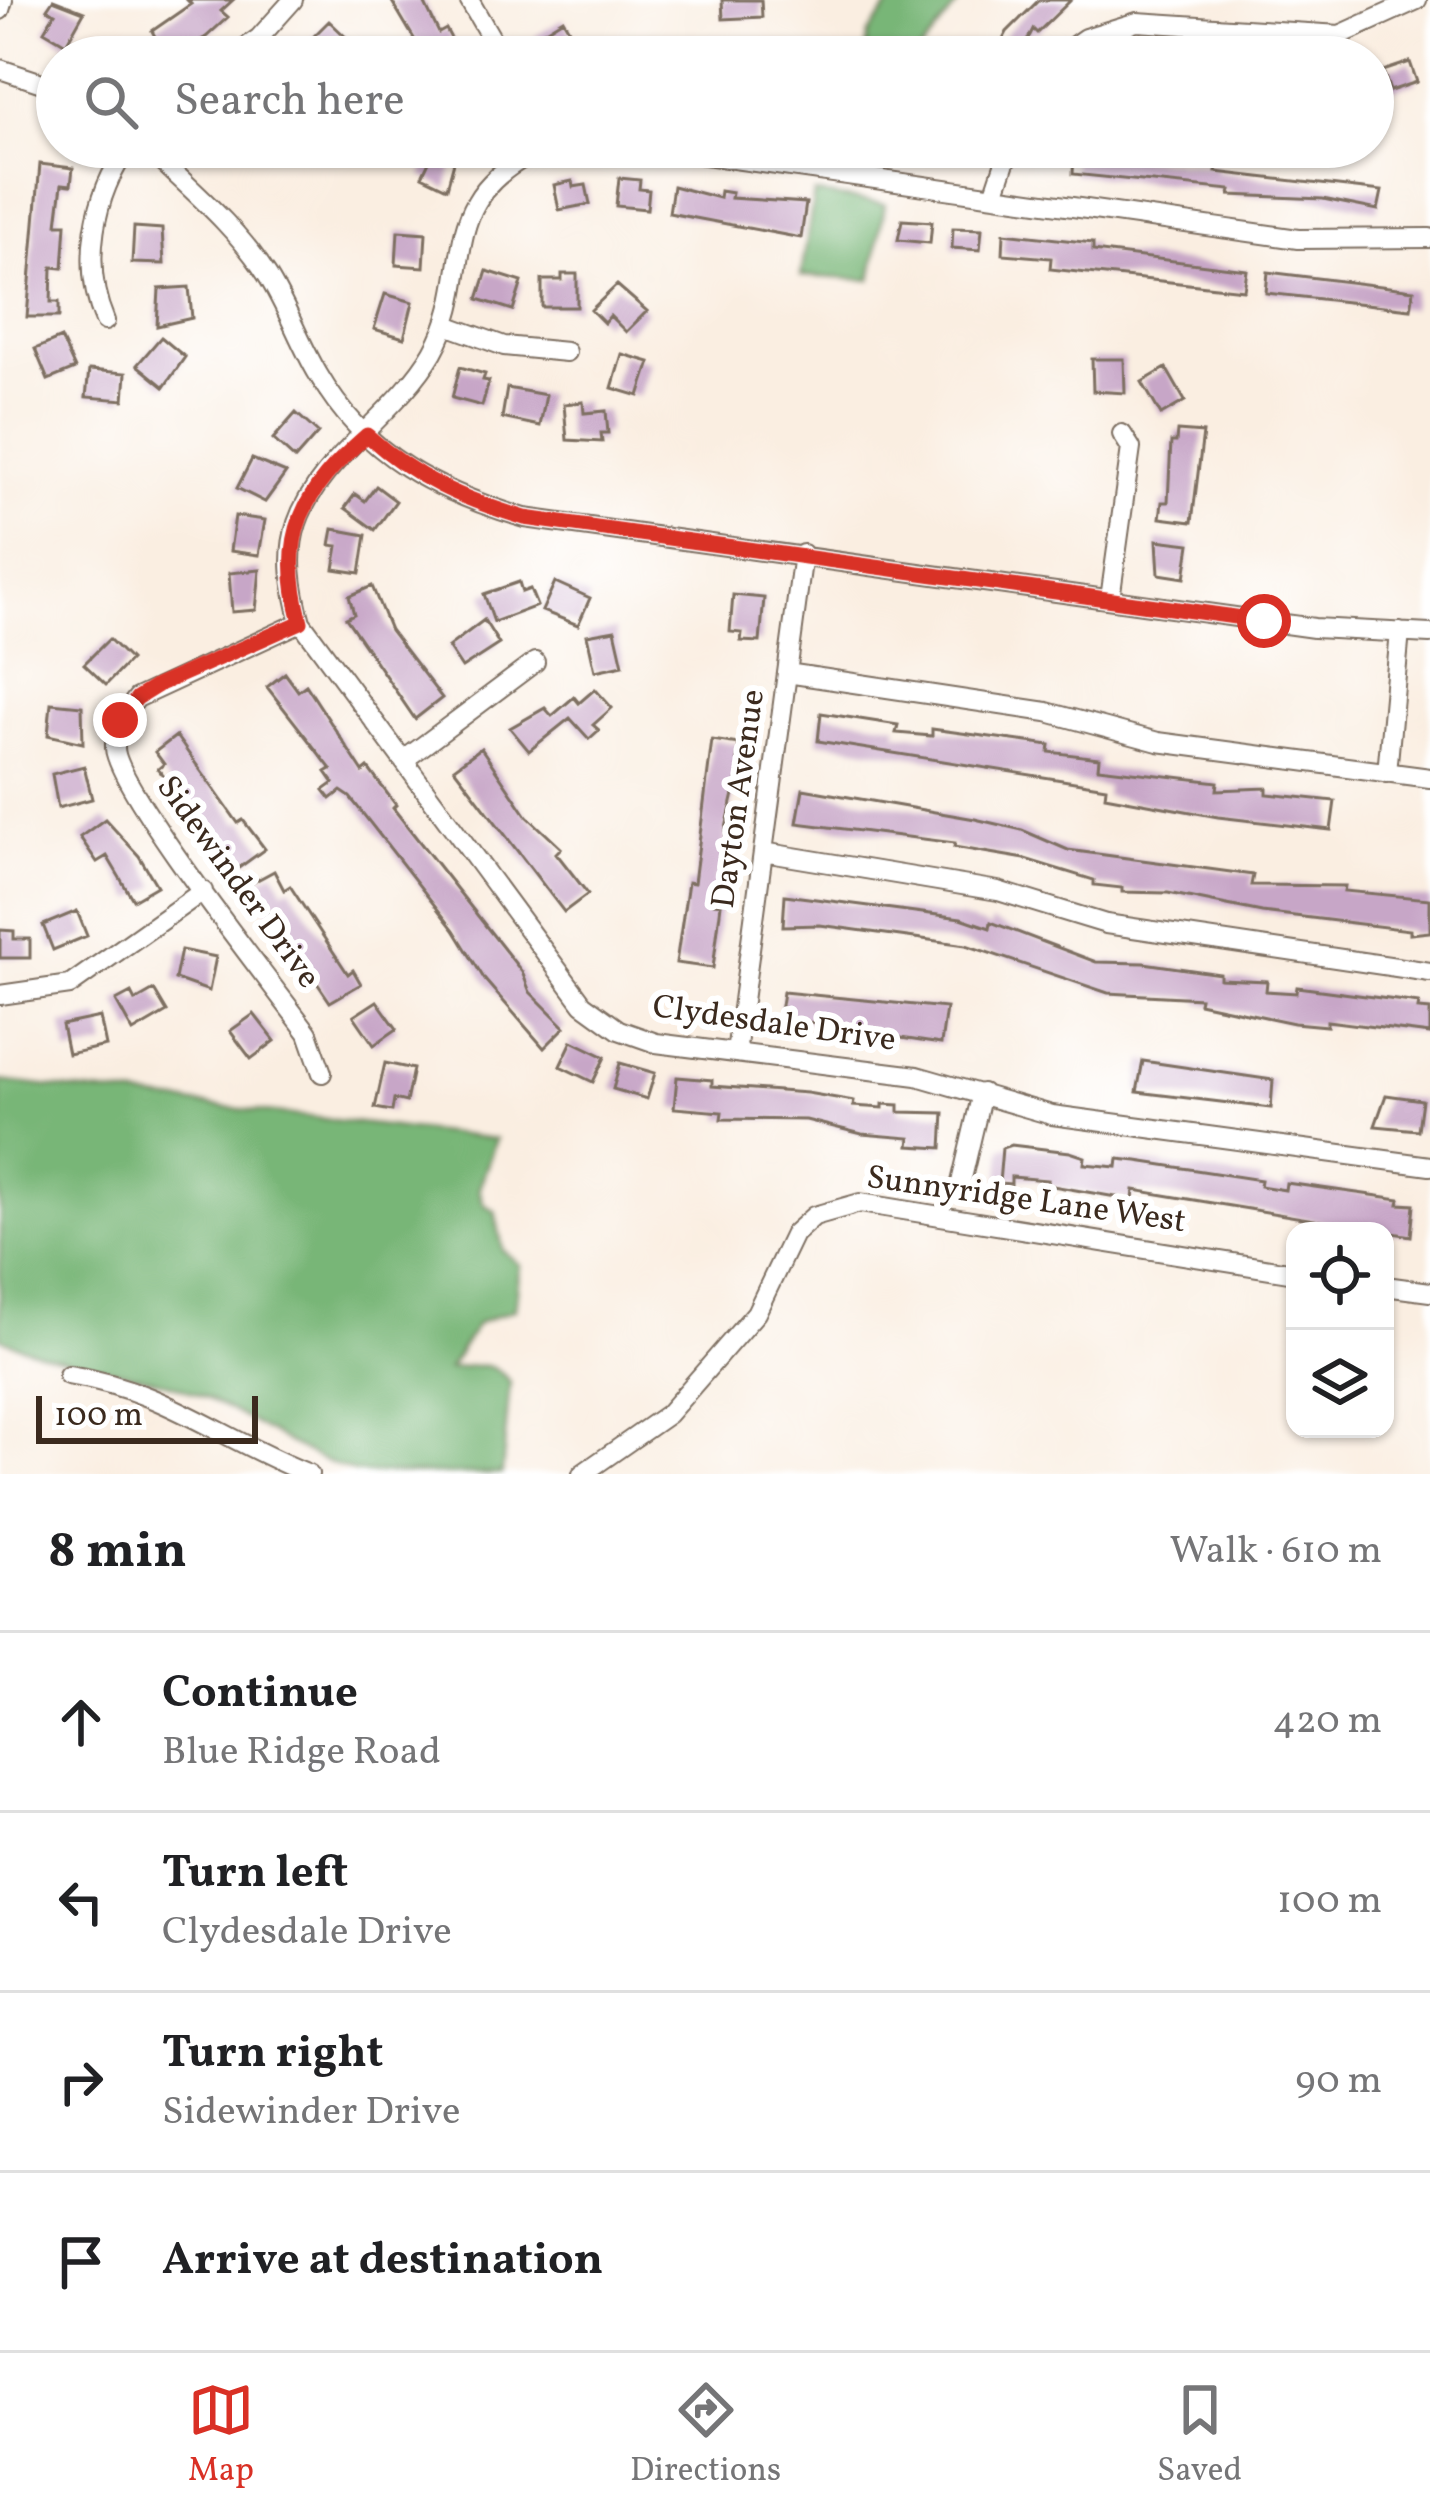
<!DOCTYPE html>
<html lang="en">
<head>
<meta charset="utf-8">
<style>
  body { margin:0; font-family:Vollkorn,serif; background:#f2f2f2; color:#202124 }
  .controls { position:absolute; right:36px; bottom:36px; display:grid; overflow:hidden; border-radius:24px; box-shadow:0 3px 9px #0004 }
  .controls button { width:108px; height:108px; display:grid; place-items:center; padding:0; border:0; border-bottom:3px solid #e0e0e0; background:#fff; color:#202124; font:60px sans-serif }
  .scale { position:absolute; left:36px; bottom:30px; width:222px; box-sizing:border-box; padding-left:12px; border:6px solid #3b2a1e; border-top:0; font-size:33px; line-height:42px; white-space:nowrap; color:#3b2a1e; -webkit-text-stroke:9px #fff; paint-order:stroke }
  .stop { position:absolute; width:36px; height:36px; margin:-27px; border:9px solid #d93025; border-radius:50%; background:#fff }
  .stop.end { background:#d93025; border-color:#fff; box-shadow:0 3px 12px #0008 }
  .list { margin:0; padding:0; list-style:none }
  h2 { display:flex; justify-content:space-between; align-items:center; height:156px; margin:0; padding:0 48px; font-size:51px }
  h2 small { font-size:39px; font-weight:400; color:#757577 }
  .list li { display:grid; grid-template-columns:78px 1fr auto; gap:36px; align-items:center; box-sizing:border-box; height:180px; padding:0 48px; border-top:3px solid #e0e0e0 }
  .list b { display:block; font-size:45px; white-space:nowrap }
  .list p { margin:0; font-size:39px; white-space:nowrap; color:#757577 }
  .list em { font-size:39px; font-style:normal; color:#757577 }
  .icon { flex:none; width:66px; height:66px; fill:none; stroke:currentColor; stroke-width:2; stroke-linecap:round; stroke-linejoin:round }
  .map { position:relative; flex:none; width:1430px; height:1474px; overflow:hidden }
  .search { position:absolute; background:#fff; box-shadow:0 3px 9px #0004; left:36px; right:36px; top:36px; height:132px; display:flex; align-items:center; gap:30px; box-sizing:border-box; padding:0 42px; border-radius:66px; color:#757577; font-size:45px }
  .sheet { height:876px; background:#fff }
  nav { display:flex; justify-content:space-around; align-items:center; box-sizing:border-box; height:168px; border-top:3px solid #e0e0e0; background:#fff; font-size:33px; color:#757577 }
  nav a { display:grid; justify-items:center; gap:6px }
  nav .on { color:#d93025 }
  .map>svg:first-child { display:block }
  .forest { fill:#78b677; stroke:#5a704a; stroke-width:3 }
  .building { fill:#c7a6c7 }
  .lines { fill:none; stroke-linecap:round; stroke-linejoin:round }
  .minor-casing { stroke:#7e6f62; stroke-width:22 }
  .minor { stroke:#fff; stroke-width:18 }
  .route { stroke:#d93025; stroke-width:15 }
  .labels { text-anchor:middle; dominant-baseline:central; stroke-width:12; stroke-linejoin:round; paint-order:stroke }
  .street-label { font-size:33px; fill:#3b2a1e; stroke:#fff }
</style>
</head>
<body>
<div class="map">
<svg width="1430" height="1474" viewBox="0 0 1430 1474">
  <rect width="100%" height="100%" fill="#fff"/>
  <filter id="ink" filterUnits="userSpaceOnUse"><feTurbulence type="fractalNoise" baseFrequency=".00833" numOctaves="2"/><feDisplacementMap in="SourceGraphic" scale="24" xChannelSelector="R" yChannelSelector="G"/><feConvolveMatrix kernelMatrix="1 2 1 2 8 2 1 2 1" color-interpolation-filters="sRGB"/></filter>
  <filter id="wash" filterUnits="userSpaceOnUse"><feTurbulence type="fractalNoise" baseFrequency=".004" numOctaves="4" result="noise"/><feDisplacementMap in="SourceGraphic" scale="48" xChannelSelector="R" yChannelSelector="G"/><feGaussianBlur stdDeviation="2.7" result="paint"/><feColorMatrix in="noise" values="0 0 0 0 0 0 0 0 0 0 0 0 0 0 0 0 0 1.4 0 .05"/><feComposite in="paint" operator="in"/></filter>
  <g filter="url(#wash)">
    <rect width="100%" height="100%" fill="#faeee1"/>
    <!-- forest -->
    <path class="forest" d="M894 0H961L916 57H865L868 34Z
      M814 193 885 204 871 280 801 276Z
      M0 1081 496 1139 479 1189 484 1204 495 1211 503 1250 520 1265 515 1309 478 1323 448 1369C474 1366 490 1358 510 1382L502 1474C461 1474 391 1474 354 1472 290 1452 240 1408 179 1387 119 1366 57 1363 0 1338Z"/>
    <g id="blocks">
      <!-- building -->
      <path class="building" d="M53 0 84 12 66 44 44 31 55 13 47 9Z
        M187 0H233L221 11 228 17 206 37 184 50 180 44 158 57H145L159 44 152 31 191 4Z
        M391 0H423L439 33 446 29 461 57H425Z
        M722 0H761L762 17 723 19Z
        M1039 0H1071L1037 33 1033 29 1019 57H994L1007 32Z
        M563 19 583 53 546 57 534 37Z
        M329 21 350 41 334 57H314L303 47Z
        M1410 62 1417 82 1390 91 1383 71Z
        M1074 152 1217 167 1216 172 1382 191 1378 210 1323 199 1230 195 1231 190 1073 174Z
        M433 153 454 162 447 188 422 176Z
        M40 164 73 168 71 185 62 184 57 224H66L63 268 52 267 51 302H59V317H27Z
        M619 178 640 180 639 189 649 190 647 209 616 206Z
        M572 181 573 187 586 185 590 204 559 210 554 185Z
        M673 186 719 198 720 191 732 193 731 198 806 203 801 238 669 213Z
        M902 220 932 222 930 243 898 240Z
        M134 227 162 229 164 264 132 263Z
        M953 228 982 229 980 250 952 248Z
        M398 231 426 233 424 267 396 265Z
        M1004 233 1093 243V251L1247 270 1244 290 1050 269 1051 258 1003 254Z
        M487 271 522 282 513 310 478 299Z
        M1268 272 1414 290 1411 309 1266 293Z
        M562 274H577V307H542V280H562Z
        M617 285 647 311 626 332 610 316 604 323 591 310Z
        M189 287 192 318 157 326 159 289Z
        M385 294 413 302 404 338 374 329Z
        M161 337 185 357 164 387 137 365Z
        M61 338 75 369 48 380 35 349Z
        M622 354 650 362 639 396 612 388Z
        M1092 359H1124L1125 393 1093 391Z
        M460 367 485 374 483 380 489 381 482 406 452 398Z
        M1166 368 1185 401 1161 415 1142 382Z
        M89 370 126 373 124 400 86 397Z
        M507 388 546 395 540 426 502 418Z
        M583 402 584 413 606 411 608 433H601L602 442 567 440 564 404Z
        M296 413 318 433 295 459 273 439Z
        M1177 431 1203 433 1192 522 1160 518 1162 502H1168L1171 442H1176Z
        M252 459 286 473 265 502 237 488Z
        M376 486 396 501 375 530 345 508 355 494 365 501Z
        M235 516 265 520 259 555 230 551Z
        M333 529 366 535 360 573 334 569 338 546 330 545Z
        M1157 540 1190 544 1185 578 1159 574Z
        M260 570 256 610 232 612 229 573Z
        M519 582 522 592 530 589 537 606 494 622 484 594Z
        M555 582 590 598 578 625 542 611Z
        M372 586 390 630 442 698 415 719 346 618 354 614 349 596Z
        M733 595 764 598 760 642 741 641 742 633 730 632Z
        M484 620 499 644 462 668 448 647Z
        M615 630 623 665 595 671 587 635Z
        M109 639 130 660 106 685 84 664Z
        M285 673 298 691 306 685 363 772 368 768 396 805 393 808 522 972 530 992 565 1027 544 1048 485 980 454 930 350 797 341 791 331 799 324 790 334 783 326 772 331 769 267 687Z
        M595 689 612 708 593 725 599 730 589 739 570 718 529 751 510 728 545 708 552 716 574 697 579 703Z
        M51 703 82 706 83 743 48 735Z
        M821 713 898 725 896 733 932 736V729L1050 745 1049 752 1099 758 1098 768 1218 782 1217 790 1267 788V794L1335 801 1331 830 1218 817 1105 796 1106 787 818 741Z
        M176 736 238 823 243 820 265 849 236 870 158 769 164 764 155 752Z
        M712 740 739 744 737 759 742 760 726 828 725 876 717 875 714 903 721 904 713 968 676 963 688 882 694 883Z
        M481 748 527 816 561 848 556 853 588 894 564 912 454 768Z
        M84 766 92 799 58 808 52 774Z
        M803 789 975 819 1022 830 1068 850 1253 875 1251 885 1345 886 1344 891 1430 899V932L1410 934V930L1262 912 1168 893 1122 892V888L1094 885V880L1025 859 954 847 955 843 797 823Z
        M105 819 139 856 157 886 133 900 107 856 97 862 80 837Z
        M274 871 284 890 290 886 348 974 353 970 361 984 330 1002 250 884Z
        M785 895 961 918 990 928 991 922 1096 962 1144 963 1220 974V979L1267 981 1266 991 1296 993 1297 987 1419 1003 1418 1009 1430 1010V1034L1327 1021V1026L1294 1023 1199 1003 1200 998 1108 993 966 945 820 925 783 926Z
        M77 911 87 936 53 950 43 925Z
        M0 930 14 931V939H30V958H0Z
        M181 950 216 957 209 991 175 979Z
        M154 990 167 1012 133 1032 116 1001 131 993 135 1001Z
        M783 992 946 1008 941 1044 874 1034 875 1029 779 1019Z
        M377 1001 397 1029 374 1045 354 1016Z
        M254 1014 275 1041 251 1059 230 1031Z
        M100 1017 106 1046 68 1054 62 1025Z
        M572 1041 605 1057 593 1082 560 1066Z
        M1143 1061 1273 1080 1271 1108 1137 1092Z
        M385 1063 413 1069 406 1102 394 1099 392 1111 375 1108Z
        M620 1063 655 1073 647 1099 613 1089Z
        M677 1077 712 1080V1086L807 1093 854 1101 853 1106 883 1108V1104L899 1105V1112L944 1113 942 1148 909 1146 910 1138 862 1134 806 1120 721 1119 722 1112 674 1108Z
        M1386 1095 1422 1100 1418 1130 1375 1126Z
        M1011 1145 1070 1152 1085 1157 1084 1164 1117 1167 1118 1159 1137 1161 1261 1180 1260 1186 1285 1190 1286 1183 1400 1199 1399 1204 1414 1205 1411 1236 1134 1190 1133 1200 1047 1185 1048 1180 1011 1177V1184L999 1183 1002 1148Z"/>
    </g>
  </g>
  <g filter="url(#ink)">
    <use href="#blocks" fill-opacity="0" stroke="#7e6f62" stroke-width="3"/>
    <g class="lines">
      <defs>
        <path id="minor" d="M469 0 502 57
          M0 10 3 0
          M232 57 259 38 293 0
          M1058 57 1085 38 1137 22 1340 35 1417 0
          M0 69 57 88
          M147 147C189 188 235 225 267 275 287 306 299 342 318 374 365 456 438 492 525 518L1314 628 1430 634
          M545 147C429 199 480 269 433 352 397 414 318 460 297 523 286 556 292 589 301 622L583 1004 619 1030 656 1043 917 1076 1052 1115 1430 1166
          M649 147 1298 239 1430 238
          M994 195 1010 147
          M105 321C81 266 93 194 129 147
          M446 325 504 346 566 352
          M1110 599 1131 448 1122 434
          M301 622 137 698C125 713 114 727 115 748 116 788 275 988 308 1033L322 1073
          M787 673 1047 712 1158 742 1430 778
          M404 760 535 662
          M1387 773 1400 632
          M763 852 998 891 1106 924 1430 972
          M0 995 70 985 203 891
          M736 1053 803 554
          M959 1191 982 1093
          M1385 1286 1430 1292
          M68 1375C164 1389 222 1440 309 1474
          M582 1474 668 1414 756 1313 794 1234 814 1216 860 1203 1295 1273"/>
      </defs>
      <!-- minor casing -->
      <use href="#minor" class="minor-casing"/>
      <!-- minor -->
      <use href="#minor" class="minor"/>
    </g>
  </g>
  <g class="lines" filter="url(#ink)">
    <!-- route -->
    <path class="route" d="M120 720 137 698 158 685 301 622C278 534 302 492 367 435 416 479 462 499 525 518L1264 621"/>
  </g>
  <g class="labels">
    <!-- street labels -->
    <g class="street-label">
      <text transform="translate(740 799) rotate(-82)">Dayton Avenue</text>
      <text transform="translate(237 883) rotate(54)">Sidewinder Drive</text>
      <text transform="translate(774 1025) rotate(8)">Clydesdale Drive</text>
      <text transform="translate(1026 1201) rotate(8)">Sunnyridge Lane West</text>
    </g>
  </g>
</svg>
<div class="controls">
<button><svg class="icon" aria-label="locate" viewBox="0 0 24 24"><circle cx="12" cy="12" r="6"/><path d="M12 2v4M12 18v4M2 12h4M18 12h4"/></svg></button>
<button><svg class="icon" aria-label="layers" viewBox="0 0 24 24"><path d="M12 4l9 5-9 5-9-5zM3 14l9 5 9-5"/></svg></button>
</div>
<div class="scale">100 m</div>
<div class="stop" style="left:1264px;top:621px"></div>
<div class="stop end" style="left:120px;top:720px"></div>
<div class="search"><svg class="icon" aria-label="search" viewBox="0 0 24 24"><circle cx="10" cy="10" r="6"/><path d="M15 15l6 6"/></svg>Search here</div>
</div>
<section class="sheet">
<h2>8 min<small>Walk · 610 m</small></h2>
<ul class="list">
<li><svg class="icon" aria-label="ahead" viewBox="0 0 24 24"><path d="M12 20V5M6 11l6-6 6 6"/></svg><div><b>Continue</b><p>Blue Ridge Road</p></div><em>420 m</em></li>
<li><svg class="icon" aria-label="left" viewBox="0 0 24 24"><path d="M17 20v-9H6M10 6l-5 5 5 5"/></svg><div><b>Turn left</b><p>Clydesdale Drive</p></div><em>100 m</em></li>
<li><svg class="icon" aria-label="right" viewBox="0 0 24 24"><path d="M7 20v-9h11M14 6l5 5-5 5"/></svg><div><b>Turn right</b><p>Sidewinder Drive</p></div><em>90 m</em></li>
<li><svg class="icon" aria-label="arrive" viewBox="0 0 24 24"><path d="M6 21V4h12l-3 4 3 4H6"/></svg><div><b>Arrive at destination</b></div></li>
</ul>
</section>
<nav>
<a class="on"><svg class="icon" aria-label="map" viewBox="0 0 24 24"><path d="M3 6l6-2 6 2 6-2v14l-6 2-6-2-6 2zM9 4v14M15 6v14"/></svg>Map</a>
<a><svg class="icon" aria-label="directions" viewBox="0 0 24 24"><path d="M12 3l9 9-9 9-9-9zM9 14v-3h6M13 9l2 2-2 2"/></svg>Directions</a>
<a><svg class="icon" aria-label="saved" viewBox="0 0 24 24"><path d="M7 4h10v16l-5-4-5 4z"/></svg>Saved</a>
</nav>
</body>
</html>
